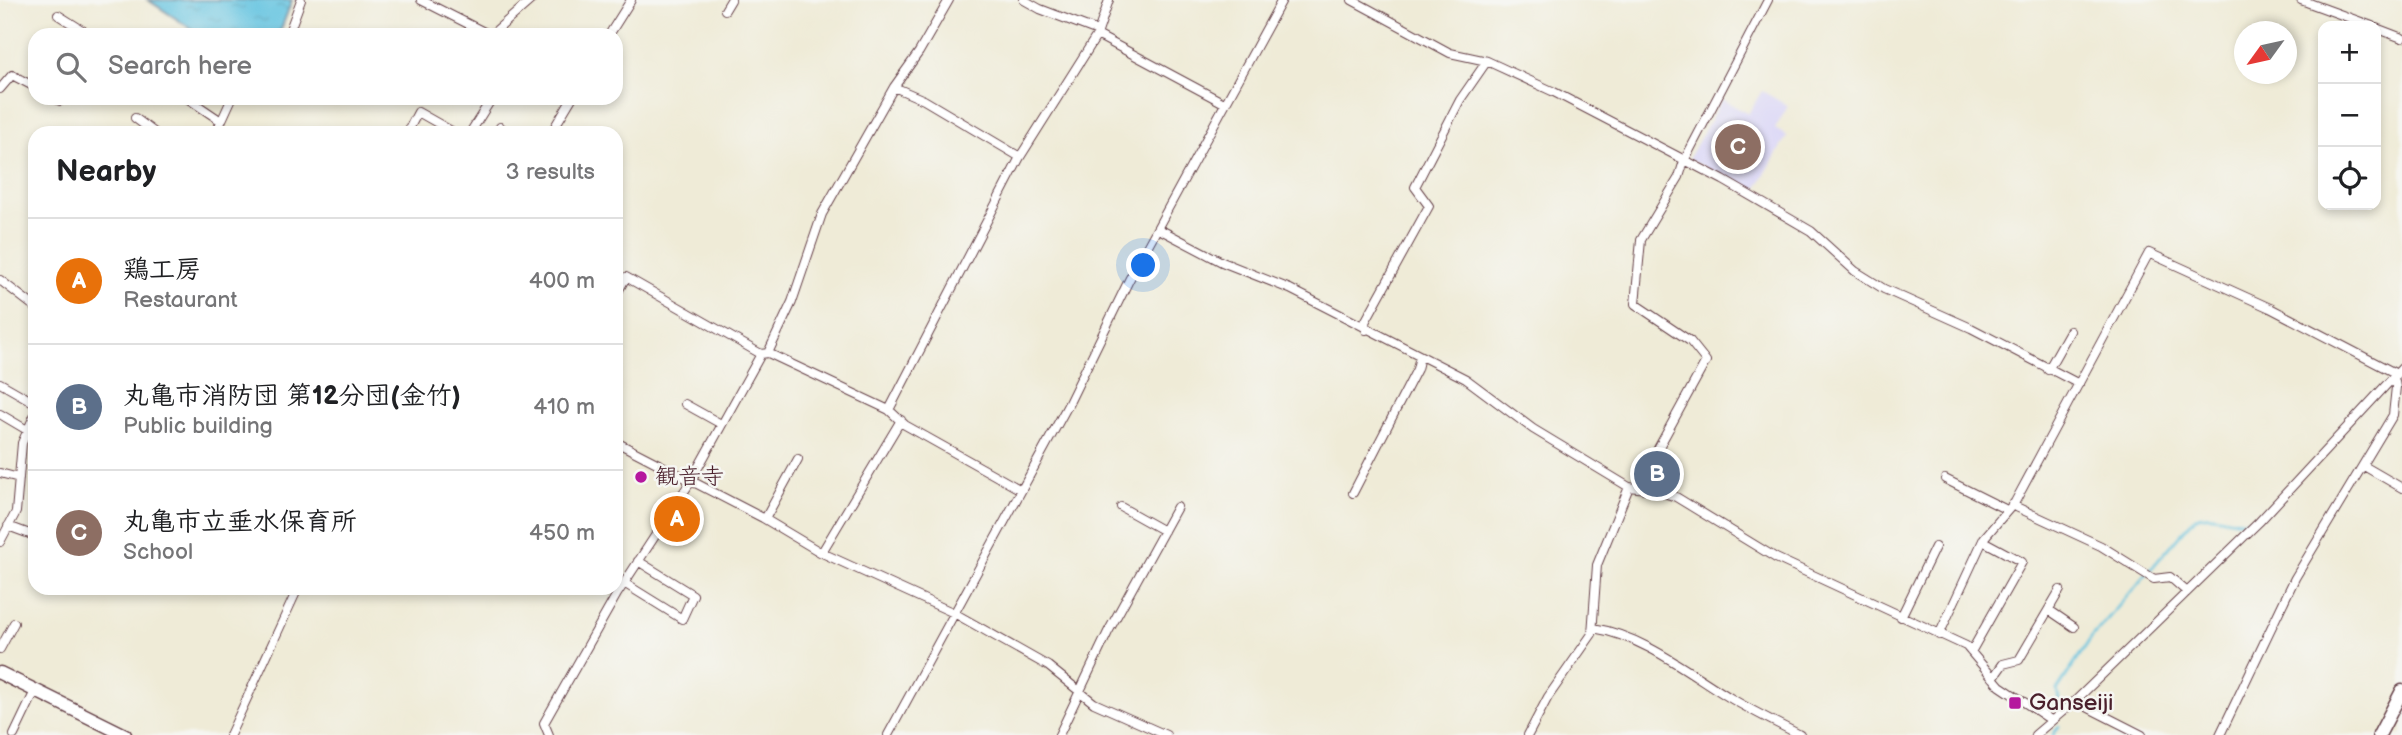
<!DOCTYPE html>
<html lang="en">
<head>
<meta charset="utf-8">
<style>
  body { margin:0; font-family:"Balsamiq Sans","Klee One",sans-serif; background:#f6f6f6; color:#202124 }
  .controls { position:absolute; right:21px; top:21px; display:grid; overflow:hidden; border-radius:14px; box-shadow:0 4px 10px #0003 }
  .controls button { width:63px; height:63px; display:grid; place-items:center; padding:0; border:0; border-bottom:2px solid #e0e0e0; background:#fff; color:#202124; font:35px sans-serif }
  .compass { position:absolute; left:2234px; top:21px; width:63px; height:63px; border-radius:50%; background:#fff; box-shadow:0 4px 10px #0003; rotate:237deg }
  .you { position:absolute; left:1144px; top:266px; width:24px; height:24px; margin:-18px; border:5px solid #fff; border-radius:50%; background:#1a73e8; box-shadow:0 0 0 10px #1a73e833 }
  .badge { display:grid; place-items:center; width:46px; height:46px; border-radius:50%; background:#db2777; color:#fff; font-size:23px; font-weight:700 }
  .pin { position:absolute; translate:-50% -50%; border:4px solid #fff; box-shadow:0 2px 7px #0006 }
  .list { margin:0; padding:0; list-style:none }
  h2 { display:flex; justify-content:space-between; align-items:center; height:91px; margin:0; padding:0 28px; font-size:30px }
  h2 small { font-size:23px; font-weight:400; color:#757577 }
  .list li { display:grid; grid-template-columns:46px 1fr auto; gap:21px; align-items:center; box-sizing:border-box; height:126px; padding:0 28px; border-top:2px solid #e0e0e0 }
  .list b { display:block; font-size:26px; white-space:nowrap }
  .list p { margin:0; font-size:23px; white-space:nowrap; color:#757577 }
  .list em { font-size:23px; font-style:normal; color:#757577 }
  .icon { flex:none; width:38px; height:38px; fill:none; stroke:currentColor; stroke-width:2; stroke-linecap:round; stroke-linejoin:round }
  .map { position:relative; flex:none; width:2402px; height:735px; overflow:hidden }
  .search { position:absolute; background:#fff; box-shadow:0 4px 10px #0003; left:28px; top:28px; width:595px; height:77px; display:flex; align-items:center; gap:18px; box-sizing:border-box; padding:0 24px; border-radius:21px; color:#757577; font-size:26px }
  .panel { position:absolute; background:#fff; box-shadow:0 4px 10px #0003; left:28px; top:126px; width:595px; height:469px; border-radius:21px }
  .map>svg:first-child { display:block }
  .built { fill:#dad6f7 }
  .water { fill:url(#water-ripples); stroke:#567186; stroke-width:2 }
  .lines { fill:none; stroke-linecap:round; stroke-linejoin:round }
  .stream { stroke:#62c3e0; stroke-width:2.5 }
  .minor-casing { stroke:#633e45; stroke-width:10 }
  .primary-casing { stroke:#633e45; stroke-width:15 }
  .minor { stroke:#fff; stroke-width:8 }
  .primary { stroke:#fff; stroke-width:12 }
  .poi-dot { fill:#b5179e; stroke:#f6f6f2; stroke-width:2.5 }
  .labels { text-anchor:middle; dominant-baseline:central; stroke-width:5; stroke-linejoin:round; paint-order:stroke }
  .poi-label { font-size:23px; fill:#4a1f2b; stroke:#f6f6f2; text-anchor:start }
</style>
</head>
<body>
<div class="map">
<svg width="2402" height="735" viewBox="0 0 2402 735">
  <defs>
    <pattern id="water-ripples" width="26" height="14" patternUnits="userSpaceOnUse" patternTransform="scale(1.75)"><rect width="26" height="14" fill="#62c3e0"/><path d="M2 4q2-2 4 0t4 0M15 11q2-2 4 0t4 0" fill="none" stroke="#57a7c0"/></pattern>
  </defs>
  <rect width="100%" height="100%" fill="#f6f6f2"/>
  <filter id="ink" filterUnits="userSpaceOnUse"><feTurbulence type="fractalNoise" baseFrequency=".0143" numOctaves="2"/><feDisplacementMap in="SourceGraphic" scale="14" xChannelSelector="R" yChannelSelector="G"/><feConvolveMatrix kernelMatrix="1 2 1 2 8 2 1 2 1" color-interpolation-filters="sRGB"/></filter>
  <filter id="wash" filterUnits="userSpaceOnUse"><feTurbulence type="fractalNoise" baseFrequency=".00686" numOctaves="4" result="noise"/><feDisplacementMap in="SourceGraphic" scale="28" xChannelSelector="R" yChannelSelector="G"/><feGaussianBlur stdDeviation="1.57" result="paint"/><feColorMatrix in="noise" values="0 0 0 0 0 0 0 0 0 0 0 0 0 0 0 0 0 1.4 0 .05"/><feComposite in="paint" operator="in"/></filter>
  <g filter="url(#wash)">
    <rect width="100%" height="100%" fill="#efebd7"/>
    <!-- built -->
    <path class="built" d="M1762 91 1788 106 1775 129 1787 136 1753 195 1689 158 1722 99 1748 114Z"/>
    <!-- water -->
    <path class="water" d="M148 0H292L279 35H201Z"/>
    <g class="lines">
      <!-- stream -->
      <path class="stream" d="M2061 709 2057 690 2091 638 2195 518C2217 509 2238 530 2261 515
        M2053 735 2059 726"/>
    </g>
  </g>
  <g filter="url(#ink)">
    <g class="lines">
      <defs>
        <path id="minor" d="M421 0 490 35
          M1024 0 1040 9 1098 31
          M1352 0 1450 53 1487 61 1552 91 1723 180 1811 231 1855 271 1884 289 1971 328 2079 384
          M2301 0 2372 26
          M725 10 731 0
          M58 15 90 35
          M2376 28 2402 38
          M288 35 301 0
          M491 35 531 0
          M609 35 631 0
          M1097 35 1224 103
          M894 87 924 100 1020 157
          M0 89 12 75 35 87
          M55 98 60 101
          M187 98 221 121
          M135 118 155 133
          M500 127 508 133
          M216 133 232 98
          M407 133 418 112 455 133
          M470 133 492 98
          M551 133 572 98
          M1159 229 1222 262 1290 289 1466 379 1533 429 1629 487 1655 490 1676 497 1776 558 1966 646 2000 686 2051 720
          M0 280 35 307
          M616 295 626 277 761 354 768 353 889 410 905 425 1021 490
          M1366 330 1365 322 1429 206 1415 187 1460 100 1487 61
          M768 353 792 302 822 214 894 87 919 52 949 0
          M2048 370 2070 331
          M0 383 35 403
          M685 404 721 424
          M889 410 1020 157 1097 35 1109 0
          M0 414 27 430
          M616 442 763 518 820 552 954 613 1048 666 1094 703 1166 735
          M2364 466 2402 488
          M0 473 19 478
          M1945 479 2007 510
          M1637 487 1706 361 1690 341 1635 304 1641 240 1679 177 1684 161 1768 0
          M1353 493 1417 369 1420 356
          M2012 505 2101 546 2154 579 2170 577 2187 592
          M1121 507 1164 531
          M765 519 798 459
          M8 526 35 536
          M0 542 16 512 22 443 35 414
          M822 552 901 420
          M624 583 682 619 693 595 638 561
          M2049 610 2074 627
          M1901 617 1935 547
          M1593 628C1644 636 1689 673 1732 699 1754 712 1777 723 1800 735
          M1939 635 1984 538 2015 502 2149 253 2270 308 2393 372 2396 387 2393 415 2295 578 2220 735
          M0 649 14 623
          M1971 652 2022 562 1983 541
          M1993 678 2003 664 2019 660 2060 590
          M2075 701 2142 735
          M14 735 35 691
          M230 735 298 588
          M549 735 544 723 617 594 689 484 761 354
          M888 735 1068 405 1129 280 1282 0
          M1059 735 1108 632 1177 507
          M1528 735 1548 697 1592 634 1597 565 1629 487
          M2035 735 2075 701 2259 522 2402 368"/>
        <path id="primary" d="M0 673 125 735
          M2379 735 2402 691"/>
      </defs>
      <!-- minor casing -->
      <use href="#minor" class="minor-casing"/>
      <!-- primary casing -->
      <use href="#primary" class="primary-casing"/>
      <!-- minor -->
      <use href="#minor" class="minor"/>
      <!-- primary -->
      <use href="#primary" class="primary"/>
    </g>
  </g>
  <!-- markers -->
  <g class="poi-dot">
    <circle cx="641" cy="477" r="7"/>
    <rect x="2008" y="696" width="14" height="14" rx="3.5"/>
  </g>
  <g class="labels">
    <!-- poi labels -->
    <g class="poi-label">
      <text x="655" y="477">観音寺</text>
      <text x="2029" y="703">Ganseiji</text>
    </g>
  </g>
</svg>
<div class="controls">
<button>+</button>
<button>−</button>
<button><svg class="icon" aria-label="locate" viewBox="0 0 24 24"><circle cx="12" cy="12" r="6"/><path d="M12 2v4M12 18v4M2 12h4M18 12h4"/></svg></button>
</div>
<svg class="compass" viewBox="-18 -18 36 36"><path d="M0-13l5 13h-10z" fill="#e53935"/><path d="M0 13l5-13h-10z" fill="#757577"/></svg>
<div class="you"></div>
<div class="pin badge" style="left:677px;top:519px;background:#e8710a">A</div>
<div class="pin badge" style="left:1657px;top:474px;background:#5c6f8a">B</div>
<div class="pin badge" style="left:1738px;top:147px;background:#8d6e63">C</div>
<div class="search"><svg class="icon" aria-label="search" viewBox="0 0 24 24"><circle cx="10" cy="10" r="6"/><path d="M15 15l6 6"/></svg>Search here</div>
<section class="panel">
<h2>Nearby<small>3 results</small></h2>
<ul class="list">
<li><span class="badge" style="background:#e8710a">A</span><div><b>鶏工房</b><p>Restaurant</p></div><em>400 m</em></li>
<li><span class="badge" style="background:#5c6f8a">B</span><div><b>丸亀市消防団 第12分団(金竹)</b><p>Public building</p></div><em>410 m</em></li>
<li><span class="badge" style="background:#8d6e63">C</span><div><b>丸亀市立垂水保育所</b><p>School</p></div><em>450 m</em></li>
</ul>
</section>
</div>
</body>
</html>
